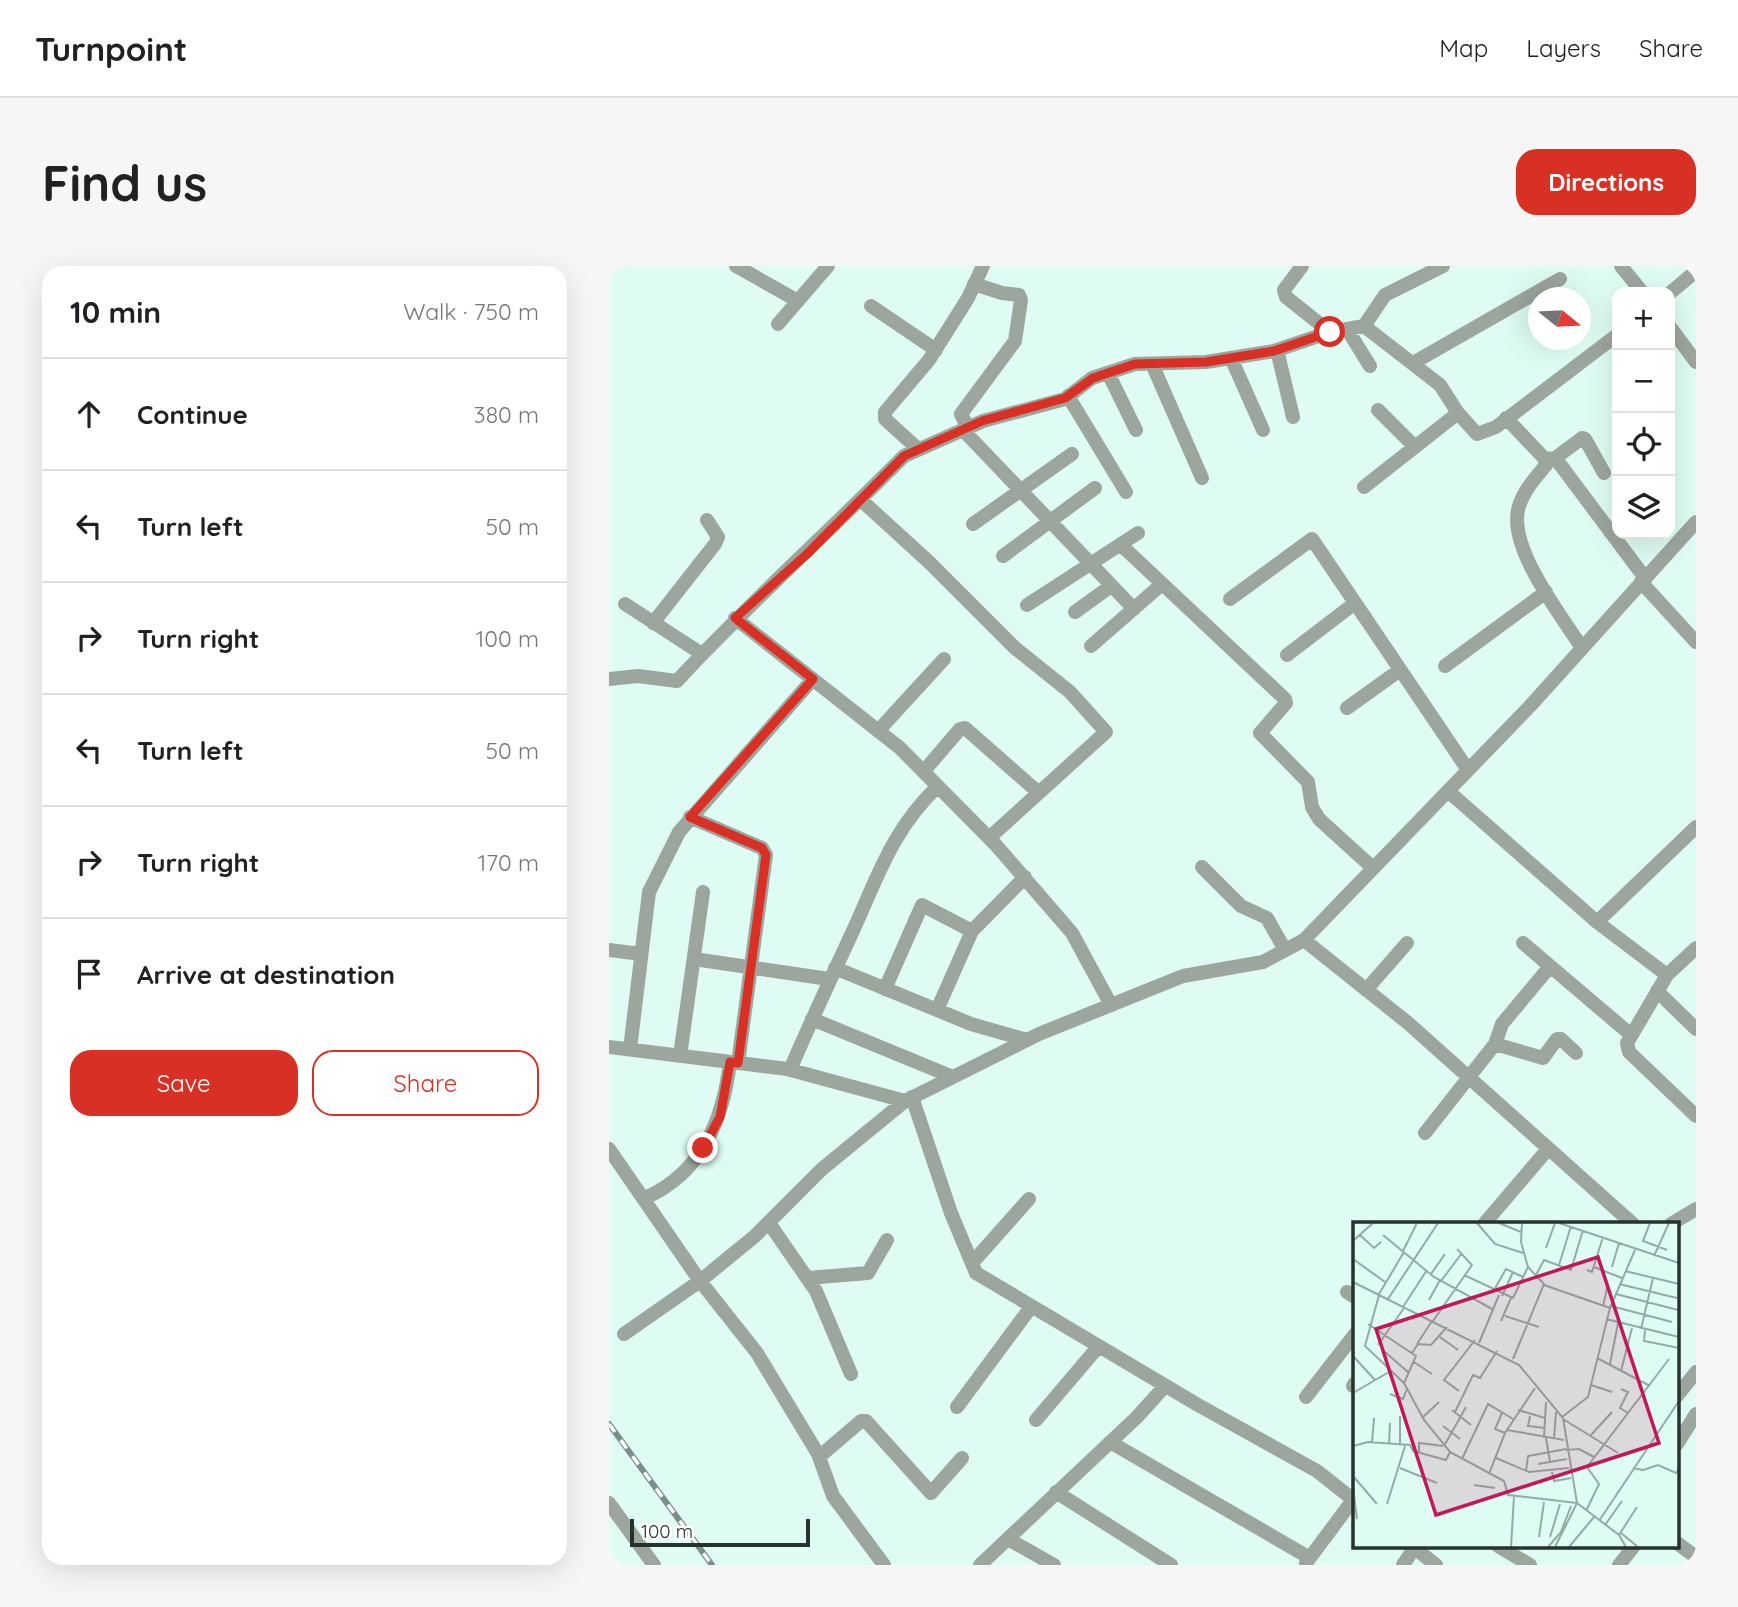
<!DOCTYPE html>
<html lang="en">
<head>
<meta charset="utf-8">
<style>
  body { margin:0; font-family:Quicksand,sans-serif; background:#f6f6f6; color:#202124 }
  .controls { position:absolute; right:21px; top:21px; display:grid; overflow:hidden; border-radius:14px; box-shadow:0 7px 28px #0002 }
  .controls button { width:63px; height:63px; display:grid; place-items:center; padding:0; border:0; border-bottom:2px solid #e0e0e0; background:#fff; color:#202124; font:35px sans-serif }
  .compass { position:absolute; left:919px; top:21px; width:63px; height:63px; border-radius:50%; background:#fff; box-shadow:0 7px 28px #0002; rotate:108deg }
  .scale { position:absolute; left:21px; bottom:18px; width:180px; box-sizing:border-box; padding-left:7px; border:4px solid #26322e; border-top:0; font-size:19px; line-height:24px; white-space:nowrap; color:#26322e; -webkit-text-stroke:5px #fff; paint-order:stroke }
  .stop { position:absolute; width:21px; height:21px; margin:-16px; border:5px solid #d93025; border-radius:50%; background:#fff }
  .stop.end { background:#d93025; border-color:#fff; box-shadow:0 2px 7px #0008 }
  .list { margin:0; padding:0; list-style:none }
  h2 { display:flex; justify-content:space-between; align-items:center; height:91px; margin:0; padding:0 28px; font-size:30px }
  h2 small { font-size:23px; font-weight:400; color:#757577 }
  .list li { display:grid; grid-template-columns:46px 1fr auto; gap:21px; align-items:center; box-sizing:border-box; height:112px; padding:0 28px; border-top:2px solid #e0e0e0 }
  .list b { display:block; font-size:26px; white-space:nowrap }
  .list em { font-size:23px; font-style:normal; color:#757577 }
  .actions { display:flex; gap:14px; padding:21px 28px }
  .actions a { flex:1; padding:16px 0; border:2px solid #d93025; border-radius:21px; text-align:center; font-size:24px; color:#d93025 }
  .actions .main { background:#d93025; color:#fff }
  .icon { flex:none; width:38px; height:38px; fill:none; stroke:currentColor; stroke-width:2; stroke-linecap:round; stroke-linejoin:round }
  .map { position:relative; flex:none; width:1087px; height:1299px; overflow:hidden; border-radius:21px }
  header { display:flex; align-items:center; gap:42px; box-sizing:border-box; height:98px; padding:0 35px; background:#fff; border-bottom:2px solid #e0e0e0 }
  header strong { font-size:33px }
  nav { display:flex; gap:38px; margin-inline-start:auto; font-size:24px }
  .intro { display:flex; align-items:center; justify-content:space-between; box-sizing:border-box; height:168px; padding:0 42px }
  h1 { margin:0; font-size:49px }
  .button { padding:18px 32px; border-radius:21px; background:#d93025; color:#fff; font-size:24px; font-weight:700 }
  main { display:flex; gap:42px; padding:0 42px }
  aside { flex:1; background:#fff; border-radius:21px; box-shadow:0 7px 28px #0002 }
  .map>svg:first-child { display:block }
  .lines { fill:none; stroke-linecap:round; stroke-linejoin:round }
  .minor { stroke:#9da69c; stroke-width:14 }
  .rail-casing { stroke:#7b8f89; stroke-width:6 }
  .rail { stroke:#fff; stroke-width:3.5; stroke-dasharray:10; stroke-linecap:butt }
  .route { stroke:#d93025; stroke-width:9 }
  .inset-road { fill:none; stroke:#94aba4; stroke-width:2 }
  .view { fill:#c2185b; fill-opacity:0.15; stroke:#c2185b; stroke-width:3.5 }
  .inset-edge { fill:none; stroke:#26322e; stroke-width:3.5 }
</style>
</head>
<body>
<header>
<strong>Turnpoint</strong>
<nav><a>Map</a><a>Layers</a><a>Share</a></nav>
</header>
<div class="intro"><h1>Find us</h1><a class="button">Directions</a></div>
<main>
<aside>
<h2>10 min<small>Walk · 750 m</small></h2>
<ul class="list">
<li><svg class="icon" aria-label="ahead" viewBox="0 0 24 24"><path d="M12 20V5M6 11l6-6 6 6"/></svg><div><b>Continue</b></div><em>380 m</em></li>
<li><svg class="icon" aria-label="left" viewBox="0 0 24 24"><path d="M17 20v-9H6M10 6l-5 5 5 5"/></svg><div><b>Turn left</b></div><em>50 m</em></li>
<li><svg class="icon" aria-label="right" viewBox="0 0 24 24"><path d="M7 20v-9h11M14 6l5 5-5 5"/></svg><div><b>Turn right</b></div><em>100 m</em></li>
<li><svg class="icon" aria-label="left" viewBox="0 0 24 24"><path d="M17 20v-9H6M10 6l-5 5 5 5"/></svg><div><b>Turn left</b></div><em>50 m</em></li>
<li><svg class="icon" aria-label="right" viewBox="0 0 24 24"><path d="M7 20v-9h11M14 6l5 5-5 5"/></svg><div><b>Turn right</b></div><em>170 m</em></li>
<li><svg class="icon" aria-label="arrive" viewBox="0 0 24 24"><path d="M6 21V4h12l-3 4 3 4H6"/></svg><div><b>Arrive at destination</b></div></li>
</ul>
<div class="actions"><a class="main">Save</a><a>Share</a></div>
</aside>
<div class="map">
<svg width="1087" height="1299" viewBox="0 0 1087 1299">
  <rect width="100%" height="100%" fill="#defcf3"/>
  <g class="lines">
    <!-- minor -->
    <path class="minor" d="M127 0 189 35
      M693 0 675 24 677 31 721 66
      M1012 0 1033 26
      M1061 27 1087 5
      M262 40 327 84
      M169 58 219 0
      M755 60 831 119 849 147 868 168 887 161 1008 69
      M1061 61 1087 96
      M738 63 761 100
      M668 84 684 151
      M622 92 654 164
      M804 97 951 13
      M543 98 593 212
      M499 107 527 164
      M459 130 517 226
      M769 144 806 181
      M897 152 935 192 937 199C927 211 915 224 910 240 897 280 952 349 973 382
      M359 162 352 148 406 75 412 34 410 29 393 27 365 18
      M354 164 525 343
      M309 183 276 153V146L320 94 359 32 374 0
      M935 192 945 193 950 197 1036 312
      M945 193 973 172 976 173 995 207
      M755 221 849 147
      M252 234 321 297 406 382 461 426 497 466 380 572
      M364 258 463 188
      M512 279 676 433 677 437 651 467 699 516 703 541 710 553 764 602
      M394 290 486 222
      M1032 316 1087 376
      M621 333 703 273 859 504
      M16 338 93 388
      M418 339 529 267
      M466 346 502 320
      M126 352 291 482 386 578 463 667 502 739
      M44 357 106 278 109 271 98 254
      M482 380 553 318
      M678 389 746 337
      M836 400 937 326
      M0 413 29 410 68 415C140 337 220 266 295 190L374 155 456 133 483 112 526 98 597 96 665 85 721 66 755 60 776 29 834 0
      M738 442 791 404
      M269 465 335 393
      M315 505 351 463 356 462 430 527
      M839 525 988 656 1058 709
      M81 551 153 582 157 589 129 797
      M593 601 632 640 658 652 676 684
      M988 656 1087 561
      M695 674 799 757 1024 958
      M914 677 1021 768
      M1087 682 1058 709 1018 777 1020 786 1087 850
      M0 684 32 688
      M85 693 220 713
      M226 702 362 758 418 774
      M276 723 313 639 363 665
      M757 724 798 677
      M1048 725 1087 763
      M328 744 363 665 416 611
      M203 753 344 811
      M886 778 934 792 948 773H952L967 787
      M0 781 178 803 296 835 430 768 574 710 654 696 695 674 922 439 1087 256
      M21 783 40 626 70 566 204 413
      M71 790 94 626
      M181 804C201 757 222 712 243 667 269 610 283 564 329 520
      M303 831 342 947 367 1007 589 1139 708 1205 746 1235
      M816 867 886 778 893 758 938 704
      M0 883 91 1015 148 1087 209 1188 224 1230 275 1299
      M36 932C93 907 114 854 121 796
      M160 957 207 1025 242 1108
      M875 958 939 883
      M1062 958 1087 943
      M363 997 420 933
      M199 1012 259 1007 278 974
      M738 1026 746 1031
      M15 1068 91 1015 146 970 213 903 296 835
      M744 1120 746 1117
      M1068 1130 1087 1106
      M697 1131 746 1068
      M348 1141 422 1041
      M427 1154 489 1081
      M501 1176 701 1292
      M1068 1178 1087 1148
      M210 1191 252 1155H257L322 1227 353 1192
      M447 1226 562 1299
      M0 1237 45 1299
      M399 1273 445 1299
      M1068 1277 1087 1291
      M803 1280 827 1299
      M889 1280 921 1299
      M697 1297 744 1234
      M371 1299 528 1151 556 1120
      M794 1299 806 1281
      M1010 1299 1025 1280"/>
    <defs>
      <path id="rail" d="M0 1158 103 1299"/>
    </defs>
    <!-- rail casing -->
    <use href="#rail" class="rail-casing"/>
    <!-- rail -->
    <use href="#rail" class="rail"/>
  </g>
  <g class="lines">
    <!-- route -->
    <path class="route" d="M94 882 111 851 121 796 129 797 157 589 153 582 81 551 204 413 126 352 198 288 295 190 373 155 456 132 484 112 526 98 597 96 665 85 721 66"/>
  </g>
  <!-- overview -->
  <g transform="translate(744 956)">
    <rect width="326" height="326" fill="#defcf3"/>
    <path class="inset-road" d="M124 1 142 22 170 31M146 1 168 10M206 1 326 41M297 1 290 19 314 28M7 13 21 26 28 20M30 13 81 55 141 88M0 19 20 1M193 26 202 1M50 29 64 1M301 34 316 1M0 37 32 60M206 43 218 4M241 45 269 56M259 45 266 21M234 48 239 50 250 15M272 49 326 62M78 52 92 32M111 53 160 76 175 45M183 53 191 38 218 48 230 8M88 59 109 31M0 60 166 143 210 196 224 281 266 313 273 325M266 62 324 76M191 63 257 86 235 175 209 195M140 70 153 47 170 55M26 72 51 30M263 72 325 88M26 73 12 124 51 161 71 198 97 230 151 259 155 273 224 281 202 325M149 74 160 50M35 77 85 1M76 78 87 58M250 84 255 62M258 84 319 100M50 85 74 48M257 86 282 28M152 94 186 105M253 97 326 115M80 99 119 43 104 27M148 99 158 76M15 102 63 134 51 161M288 107 300 56M292 108 291 119 326 126M87 115 105 128M126 121 146 73M64 122 79 99M25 123 51 86M32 130 55 150M59 131 65 122 78 123 94 105M0 134 22 158M244 136 297 164M160 137 191 62 175 45 168 20 169 1M61 140 79 152M257 142 265 101M268 149 279 106M238 163 259 170M268 167 275 170 267 186 275 191M106 169 91 158 122 118M0 171 36 150M37 172 50 177 54 167M99 188 118 203M165 188 192 196M102 190 120 153 127 156 144 129M149 191 142 207 152 211M177 194 175 204 192 206M70 195 86 180M210 197 265 231M90 204 107 217M154 208 211 218M238 213 259 190M191 216 193 180M193 216 197 240M201 217 203 190M19 221 21 196M36 222 37 201M47 223V194M0 224 15 220 57 223 60 229 93 238 97 230M91 224 113 185M213 228 226 227 241 235M66 230V221L90 224M143 236 176 250 216 246M109 237 135 182 160 197M185 242 214 237M47 246 84 261M280 246 290 248 305 243 323 251 326 247M173 249 175 234 213 227M199 250 201 259 218 256M136 252 152 211 182 166M0 254 24 282M121 263 142 266M0 266 4 297M34 282 52 224M233 289 246 262 234 245 316 137M246 299 326 179M252 303 269 279M268 311 285 325M266 313 284 285M186 315 191 280M197 315 207 282M158 325 161 274M195 325 208 310 218 284M216 325 241 295"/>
    <path class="view" d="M245 35 306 221 83 293 23 107Z"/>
    <rect width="326" height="326" class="inset-edge"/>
  </g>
</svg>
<div class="controls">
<button>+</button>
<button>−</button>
<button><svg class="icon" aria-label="locate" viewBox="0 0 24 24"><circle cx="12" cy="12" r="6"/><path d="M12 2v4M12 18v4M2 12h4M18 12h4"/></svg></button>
<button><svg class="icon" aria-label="layers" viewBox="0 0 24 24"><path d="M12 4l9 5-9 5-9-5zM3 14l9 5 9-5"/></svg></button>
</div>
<svg class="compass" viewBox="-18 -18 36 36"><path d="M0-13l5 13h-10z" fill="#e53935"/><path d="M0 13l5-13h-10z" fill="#757577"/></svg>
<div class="scale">100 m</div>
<div class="stop" style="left:721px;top:66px"></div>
<div class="stop end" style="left:94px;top:882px"></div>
</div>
</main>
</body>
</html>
